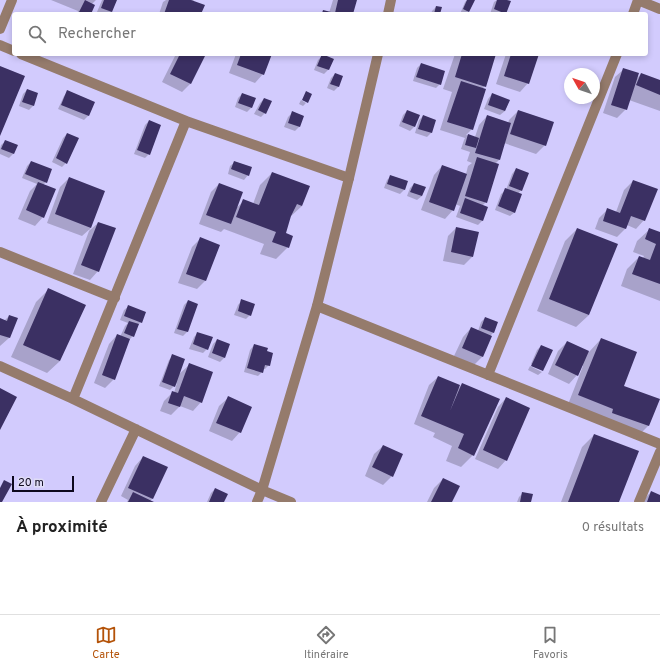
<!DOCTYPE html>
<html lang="fr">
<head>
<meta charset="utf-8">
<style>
  body { margin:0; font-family:Overpass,sans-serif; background:#f6f6f6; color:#222 }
  .compass { position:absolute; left:564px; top:68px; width:36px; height:36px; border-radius:50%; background:#fff; box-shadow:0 2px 6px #0003; rotate:310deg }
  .scale { position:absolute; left:12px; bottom:10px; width:62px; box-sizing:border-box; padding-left:4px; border:2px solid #0d081d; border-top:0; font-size:11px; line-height:14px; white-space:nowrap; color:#0d081d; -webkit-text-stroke:3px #dfdcf6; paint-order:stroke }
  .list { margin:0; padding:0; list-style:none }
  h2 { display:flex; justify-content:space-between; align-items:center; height:52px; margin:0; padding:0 16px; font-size:17px }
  h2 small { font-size:13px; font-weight:400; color:#767676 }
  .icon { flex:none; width:22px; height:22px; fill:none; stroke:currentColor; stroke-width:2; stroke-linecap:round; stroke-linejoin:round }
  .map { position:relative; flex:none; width:660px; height:502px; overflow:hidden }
  .search { position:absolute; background:#fff; box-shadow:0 2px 6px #0003; left:12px; right:12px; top:12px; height:44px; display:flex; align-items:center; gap:10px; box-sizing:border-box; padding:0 14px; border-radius:4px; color:#767676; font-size:15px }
  .sheet { height:112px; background:#fff }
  nav { display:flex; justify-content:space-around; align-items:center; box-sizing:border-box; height:56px; border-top:1px solid #e0e0e0; background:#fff; font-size:11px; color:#767676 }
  nav a { display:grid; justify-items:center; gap:2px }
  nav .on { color:#b45309 }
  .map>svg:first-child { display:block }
  .shadow { fill:#0003 }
  .building { fill:#3b3063 }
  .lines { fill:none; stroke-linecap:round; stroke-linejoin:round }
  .minor { stroke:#957b6c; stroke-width:10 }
  .tertiary { stroke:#957b6c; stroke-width:10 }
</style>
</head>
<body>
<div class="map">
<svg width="660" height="502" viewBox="0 0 660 502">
  <rect width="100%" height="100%" fill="#d2cbfd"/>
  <!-- shadow -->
  <path class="shadow" d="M51 0H96L92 4 90 14H77L78 11Z
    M102 0H116L111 12 109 14H102L97 12Z
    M166 0H194L192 2 200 14H159L163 2Z
    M333 0H355L352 14H320L323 11 329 13Z
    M467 0H473L468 11 466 14H460L465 2Z
    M497 0H504V14H490L494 2Z
    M436 7 439 14H431L432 11Z
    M176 54H203L191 83 182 92 162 82Z
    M236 54H271L263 74 255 83 229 73Z
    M455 54H495L485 86 482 89 472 129 466 135 475 137 479 125 487 116 508 123 509 120 518 111 545 145 536 154 504 143 499 160 495 164 486 202 482 206 487 208 482 221 478 225 456 217 460 206 455 204 453 210 445 219 421 210 434 175 442 166 466 174 468 166 472 163 467 161 470 152 461 149 464 140 465 138 440 130 452 92 443 89Z
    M506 54H538L528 83 520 92 496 84Z
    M323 55 332 59 328 70 324 74 314 70 318 60Z
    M421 64 440 84 436 88 413 81 417 68Z
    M624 69 637 78 641 74 660 81V111L629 100 626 109 617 118 603 113 615 77Z
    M335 74 342 77 338 87 334 91 327 88 331 78Z
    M27 90 37 94 33 106 29 110 19 106 23 94Z
    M68 91 94 103 88 116 84 120 58 109 64 96Z
    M242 94 255 99 251 108 247 112 235 107 238 98Z
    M492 94 509 101 505 111 500 115 484 109 488 99Z
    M264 99 265 113 261 117 254 114 260 103Z
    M301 100 306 103 303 106 299 104Z
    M407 111 414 127 410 131 399 126 403 115Z
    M293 112 303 116 299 127 295 131 284 127 288 117Z
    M423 116 435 120 431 133 427 137 415 133 419 120Z
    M149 121V154L145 158 134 154 145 125Z
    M67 134 66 163 62 167 52 162 63 138Z
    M6 141 17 145 13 154 9 158 0 154V149L1 145Z
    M31 162 46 182 43 185V217L35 226 18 219 30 191 37 184 22 178 27 166Z
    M235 162 248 175 244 180 228 174 230 166Z
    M516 169 521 190 518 194 515 212 510 216 495 210 501 194 506 190 512 174Z
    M272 173 302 206 290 217 285 233 288 247 276 259 260 254 264 244 224 229 221 232 199 224 211 192 219 184 235 209 244 201 253 204 260 185Z
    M391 176 407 182 404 190 400 194 384 188 387 180Z
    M69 178 104 192 89 231 91 228 82 236 47 223 60 187Z
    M633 181 644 220 636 229 627 225 625 229 617 237 595 229 599 218 608 209 616 212 624 190Z
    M414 184 424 188 422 196 417 200 407 196 410 188Z
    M98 223V271L90 280 73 274 89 231Z
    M456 228 472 257 464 265 443 261 448 236Z
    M577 229 589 315 576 327 537 311 565 241Z
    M650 229 660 233V301L621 286 627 269 639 257 643 258 644 256 633 252 637 241Z
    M200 239 219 246 205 281 197 289 178 283 192 247Z
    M48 290 60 361 47 373 11 357 36 302Z
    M242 300 250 315 246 319 234 315 238 305Z
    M188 301 197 305 187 332 183 336 174 333 184 305Z
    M129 306 141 322 137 326 133 336 129 340 114 379 105 388 94 383 109 344 117 335 120 337 125 326 128 323 120 320 124 310Z
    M9 316 16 319 9 338 0 346V319L4 321Z
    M485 318 497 323 493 333 490 336 482 357 474 365 454 356 463 337 471 328 478 331 481 322Z
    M198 333 207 349 203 353 189 349 194 337Z
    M601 339 623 387 658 400 648 426 636 438 567 407 583 366 582 365 577 375 569 384 548 374 558 351 567 342 589 352Z
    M217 340 229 345 224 358 220 362 208 357 213 344Z
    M254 345 266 352 269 365 265 369H263L262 372 258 376 244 372 250 350Z
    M541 346 552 351 542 371V370L531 364 537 350Z
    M173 356 177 376 189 365 201 402 193 411 180 406 171 415 160 411 164 401 173 392 174 393 177 383 170 390 159 386 169 360Z
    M530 366 542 372 538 375 528 370Z
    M438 377 457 390 462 384 473 455 461 467 446 461 452 446 433 437 435 433 414 424 429 385Z
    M228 398 240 432 232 441 209 431 219 406Z
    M506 398V460L498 469 475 459 498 407Z
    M594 435 618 502H561L582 447Z
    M383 446 392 476 383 485 365 476 374 454Z
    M143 457 166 468 152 499 150 501 151 502H127L128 500 121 496 135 466Z
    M443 479 451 502H427L434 488Z
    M215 489 223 502H207L211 493Z
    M651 492 660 496V502H641Z
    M523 493 530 502H517L519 497Z"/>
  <!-- building -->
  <path class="building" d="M85 0 95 5 91 14H78Z
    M104 0H117L112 12 101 8Z
    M169 0H191L205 5 201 14H164Z
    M338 0H357L353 14H322L323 10 335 13Z
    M467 0H475L469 12 463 9Z
    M497 0H507L511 1 506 14 494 9Z
    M436 6 442 7 440 14H434Z
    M180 54H206L191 84 170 74Z
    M241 54H272L264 75 237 65Z
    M322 54 334 59 329 70 317 66Z
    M462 54H496L486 87 455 77Z
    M511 54H539L529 84 504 76Z
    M421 63 445 71 441 85 416 77Z
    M0 66 25 76 0 136Z
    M623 68 639 73 627 110 611 105Z
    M335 73 343 76 339 87 330 84Z
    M641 73 660 80V95L636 85Z
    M461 81 486 89 473 130 447 122Z
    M27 89 38 93 34 106 22 102Z
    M67 90 95 102 89 116 61 105Z
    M306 91 312 94 308 103 302 100Z
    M242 93 256 98 252 108 238 103Z
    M492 93 510 100 505 111 488 105Z
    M264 98 272 101 266 114 258 110Z
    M407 110 420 115 415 127 402 122Z
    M518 110 554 122 546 146 510 134Z
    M292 111 304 116 300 127 288 123Z
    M423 115 436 120 432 133 418 129Z
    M487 115 511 123 500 160 475 153Z
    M149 120 161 125 150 155 137 150Z
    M67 133 79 138 67 164 56 158Z
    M468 134 479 138 476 148 465 145Z
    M5 140 18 145 14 154 1 149Z
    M477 157 499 164 487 203 465 196Z
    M31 161 52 169 47 183 25 174Z
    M234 161 252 167 249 176 231 169Z
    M442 165 467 174 454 211 429 202Z
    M516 168 529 173 522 191 509 186Z
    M272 172 310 186 302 206 297 204 291 216 286 233 293 236 289 248 272 242 276 232 236 217 243 199 259 205Z
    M390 175 408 181 405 190 387 184Z
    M69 177 105 191 91 228 55 214Z
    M633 180 658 189 645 221 631 216 626 229 603 221 607 208 620 213Z
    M38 182 56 189 44 218 26 210Z
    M219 183 243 192 231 224 206 215Z
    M414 183 426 187 422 196 410 192Z
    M505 188 522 194 515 213 498 206Z
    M465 198 488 207 483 221 460 213Z
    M98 222 116 228 99 272 81 265Z
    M456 227 479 232 473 257 451 252Z
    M577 228 618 244 589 315 549 299Z
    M649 228 660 232V284L632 274 639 256 650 260 656 244 645 239Z
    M200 237 220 245 206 281 186 274Z
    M48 288 86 305 60 361 23 345Z
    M241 299 255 304 251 316 238 311Z
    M188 300 198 304 188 332 177 329Z
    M128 305 146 312 142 323 124 316Z
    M9 315 18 318 10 338 0 335V318L7 321Z
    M485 317 498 322 494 333 481 328Z
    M129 321 139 324 134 337 124 333Z
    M471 327 492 336 483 357 462 348Z
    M197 332 213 337 208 350 193 344Z
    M117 334 130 339 115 380 102 375Z
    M601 338 637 352 624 386 660 399 649 426 612 413 613 409 578 395Z
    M217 339 230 344 225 358 212 353Z
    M567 341 589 351 578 376 555 365Z
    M254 344 268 348 267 351 273 353 270 366 265 365 263 373 247 368Z
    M541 345 553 350 543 371 531 366Z
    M172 354 185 359 175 387 162 382Z
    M189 363 213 372 202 403 184 396 180 407 168 403 172 391 178 393Z
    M438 376 460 385 450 411 462 383 500 399 474 456 458 448 464 434 421 416Z
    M0 388 17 397 0 430Z
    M228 396 252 407 241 433 216 423Z
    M506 397 530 408 507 461 483 450Z
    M594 434 639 451 619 502H568Z
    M383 445 403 454 393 477 372 467Z
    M143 456 168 467 153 499 128 488Z
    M443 478 460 486 452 502H431Z
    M4 480 12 484 2 502H0V488Z
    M215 488 228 494 224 502H209Z
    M651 491 660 495V502H647Z
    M133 492 154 502H128Z
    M522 492 533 494 531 502H520Z"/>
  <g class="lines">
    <!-- minor -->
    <path class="minor" d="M638 0 660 9
      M633 14 638 0
      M0 29 12 0
      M0 45 14 51
      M21 54 186 121 349 178
      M0 252 115 298
      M317 306 660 444
      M0 366 73 399 262 490 291 502
      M488 375 617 54
      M73 399 186 121
      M101 502 136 429
      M639 502 660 452"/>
    <!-- tertiary -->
    <path class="tertiary" d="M388 14 391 0
      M257 502 262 490 317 306 349 178 378 54"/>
  </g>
</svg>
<svg class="compass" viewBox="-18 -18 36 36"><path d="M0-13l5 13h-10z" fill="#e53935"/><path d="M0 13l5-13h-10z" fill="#767676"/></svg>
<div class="scale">20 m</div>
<div class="search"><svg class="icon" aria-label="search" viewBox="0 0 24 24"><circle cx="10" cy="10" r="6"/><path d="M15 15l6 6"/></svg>Rechercher</div>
</div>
<section class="sheet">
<h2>À proximité<small>0 résultats</small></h2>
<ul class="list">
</ul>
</section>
<nav>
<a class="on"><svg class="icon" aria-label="map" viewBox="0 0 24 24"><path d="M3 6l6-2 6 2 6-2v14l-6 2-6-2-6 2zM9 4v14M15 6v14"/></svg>Carte</a>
<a><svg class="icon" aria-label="directions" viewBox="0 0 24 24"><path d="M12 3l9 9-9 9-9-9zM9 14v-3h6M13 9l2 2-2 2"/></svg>Itinéraire</a>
<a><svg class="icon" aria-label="saved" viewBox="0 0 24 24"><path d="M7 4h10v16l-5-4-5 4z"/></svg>Favoris</a>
</nav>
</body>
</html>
